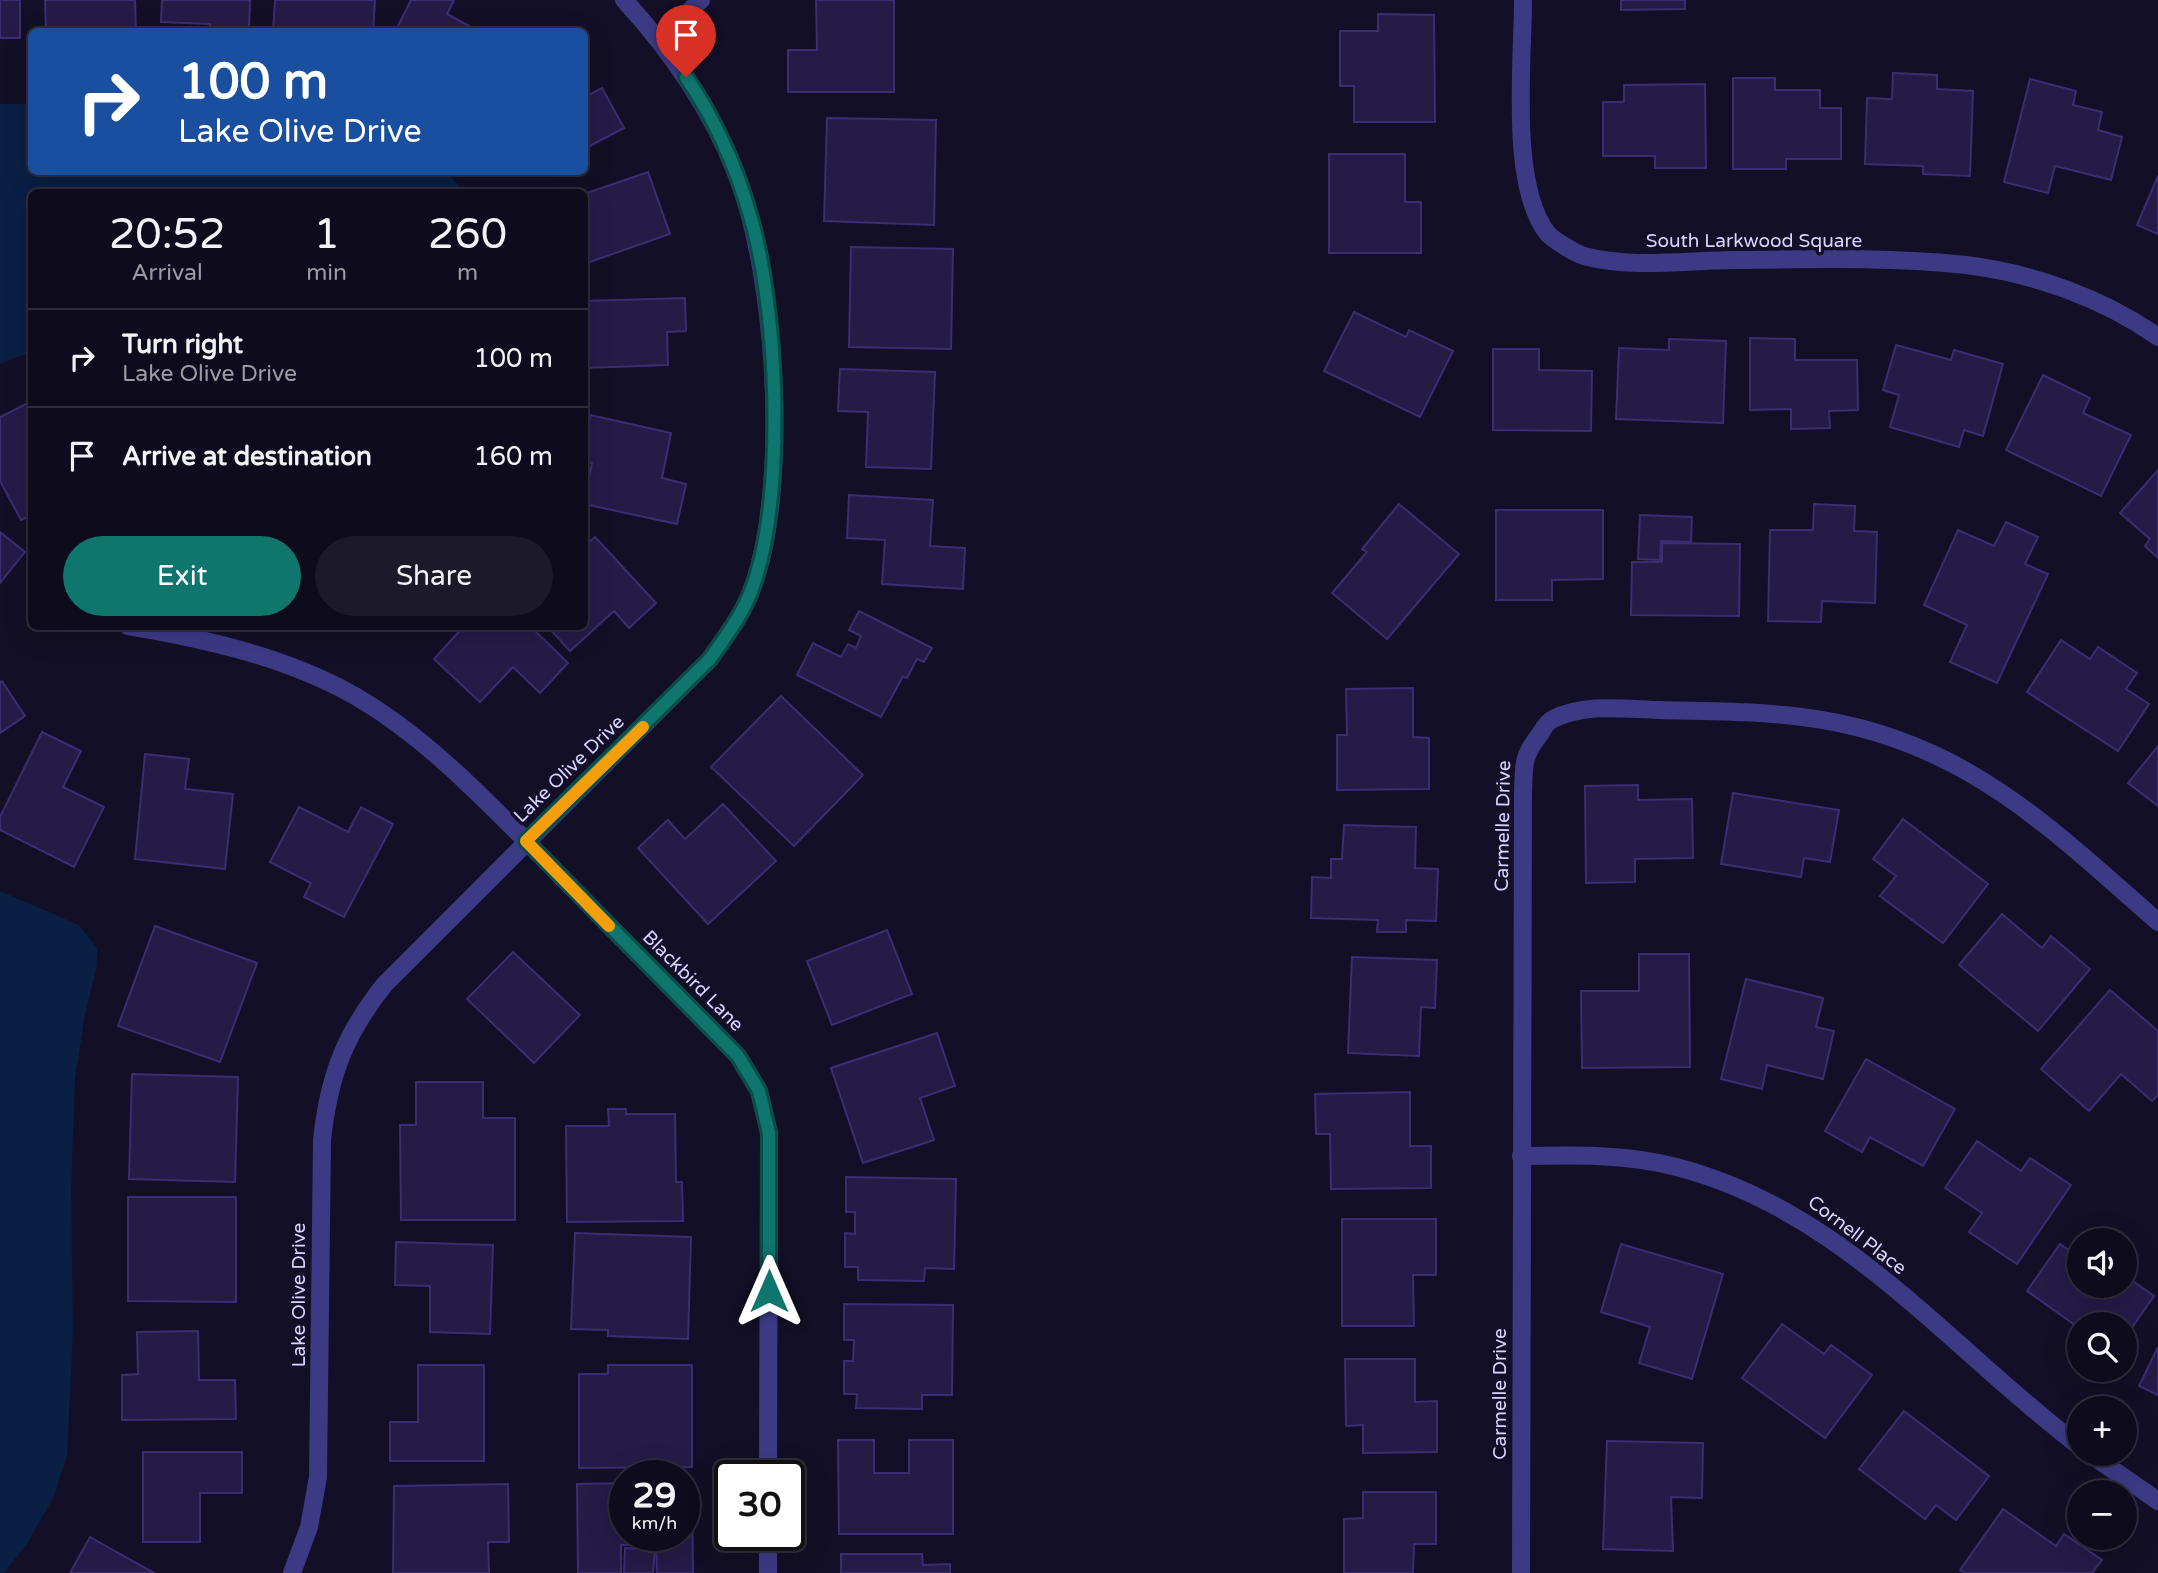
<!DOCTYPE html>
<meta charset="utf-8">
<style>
:root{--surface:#0e0b1c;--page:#1c1929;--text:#f1f3f6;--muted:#9b9ba3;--line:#2e2b3b;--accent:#0f766e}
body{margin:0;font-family:"Varela Round",sans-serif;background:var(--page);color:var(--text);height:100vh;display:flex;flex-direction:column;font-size:26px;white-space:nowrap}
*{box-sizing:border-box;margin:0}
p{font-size:23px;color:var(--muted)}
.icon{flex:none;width:38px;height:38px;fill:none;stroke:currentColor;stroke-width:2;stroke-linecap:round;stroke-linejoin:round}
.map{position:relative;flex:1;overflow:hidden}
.details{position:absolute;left:28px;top:189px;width:560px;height:441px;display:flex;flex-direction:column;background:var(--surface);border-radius:10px;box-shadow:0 7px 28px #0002,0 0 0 2px var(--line)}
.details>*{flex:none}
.guide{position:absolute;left:28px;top:28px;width:560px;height:147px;border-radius:10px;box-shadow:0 7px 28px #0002,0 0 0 2px var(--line);background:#1a4fa0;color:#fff;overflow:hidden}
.controls{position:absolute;left:2067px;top:1228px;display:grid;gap:14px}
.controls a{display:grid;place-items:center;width:70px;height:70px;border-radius:50%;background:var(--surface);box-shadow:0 7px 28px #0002,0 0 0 2px var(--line);font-size:35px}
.speed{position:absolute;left:609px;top:1460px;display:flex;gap:14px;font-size:35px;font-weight:700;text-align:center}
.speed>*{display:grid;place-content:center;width:91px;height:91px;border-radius:50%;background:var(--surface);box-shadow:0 7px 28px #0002,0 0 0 2px var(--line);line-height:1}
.speed small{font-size:18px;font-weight:400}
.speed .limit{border:4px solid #111;border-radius:10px;background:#fff;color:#111}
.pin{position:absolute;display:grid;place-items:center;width:60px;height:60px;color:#fff;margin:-72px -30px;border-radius:50% 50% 50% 0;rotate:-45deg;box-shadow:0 0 7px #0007}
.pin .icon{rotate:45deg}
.me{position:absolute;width:77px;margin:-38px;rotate:0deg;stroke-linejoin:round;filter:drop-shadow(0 0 5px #0008)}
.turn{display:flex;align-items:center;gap:24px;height:147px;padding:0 35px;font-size:32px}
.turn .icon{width:91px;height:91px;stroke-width:2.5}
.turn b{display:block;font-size:49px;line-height:60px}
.eta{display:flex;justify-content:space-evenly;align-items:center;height:119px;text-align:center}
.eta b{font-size:42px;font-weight:600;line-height:49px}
.action{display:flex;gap:14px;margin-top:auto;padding:14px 35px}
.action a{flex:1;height:80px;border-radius:42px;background:var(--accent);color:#fff;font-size:28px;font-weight:600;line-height:80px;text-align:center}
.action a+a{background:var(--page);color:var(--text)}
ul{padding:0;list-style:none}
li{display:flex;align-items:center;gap:21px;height:98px;padding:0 35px;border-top:2px solid var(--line)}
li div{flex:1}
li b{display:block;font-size:26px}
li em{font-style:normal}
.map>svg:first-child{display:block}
.water{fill:#0a1f44}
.building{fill:#241b47;stroke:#3b2d73;stroke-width:2}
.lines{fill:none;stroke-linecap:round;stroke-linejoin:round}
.minor{stroke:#3d3a85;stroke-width:18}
.route-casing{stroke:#0a4d48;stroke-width:18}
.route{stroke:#0f766e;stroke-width:12}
.slow{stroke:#f59e0b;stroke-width:12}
.labels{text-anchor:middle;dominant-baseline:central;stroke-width:7;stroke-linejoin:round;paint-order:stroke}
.street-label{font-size:19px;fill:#d9d4ff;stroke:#130f26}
</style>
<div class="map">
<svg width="2158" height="1573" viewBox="0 0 2158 1573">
<rect width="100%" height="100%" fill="#130f26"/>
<g class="water">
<polygon points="0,104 31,104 32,172 445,172 465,192 32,192 31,352 0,364"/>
<polygon points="0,891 79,925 97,948 97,965 85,1014 75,1079 71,1189 73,1332 67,1456 53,1498 28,1542 4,1573 0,1573"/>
</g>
<g class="building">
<rect x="0" y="0" width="20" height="38"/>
<polygon points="45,0 135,0 136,32 46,32"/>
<polygon points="162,0 250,0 249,32 209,32 210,24 161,22"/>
<polygon points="275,0 375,0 373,32 273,32"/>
<polygon points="411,0 454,0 447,14 480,32 395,32"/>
<polygon points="816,0 894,0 894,92 788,92 788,50 817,50"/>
<polygon points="1621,0 1685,0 1685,9 1621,10"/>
<polygon points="1378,14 1434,15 1435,122 1354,122 1354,86 1340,86 1340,31 1378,31"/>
<polygon points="1893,73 1937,75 1937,89 1973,91 1970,176 1923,174 1923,166 1865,164 1867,98 1892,99"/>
<polygon points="1733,78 1775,78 1775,90 1820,90 1820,108 1841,108 1841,159 1786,159 1786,169 1733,169"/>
<polygon points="2030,79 2076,91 2073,105 2102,112 2098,130 2122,137 2111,180 2055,166 2048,193 2004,182"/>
<polygon points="1705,84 1706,168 1655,168 1655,156 1603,156 1603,102 1624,102 1624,85"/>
<polygon points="602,88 624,128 584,149 584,97"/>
<polygon points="827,118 936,120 934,225 824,221"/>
<polygon points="1329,154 1405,154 1405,202 1421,202 1421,253 1329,253"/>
<polygon points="648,172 670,234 584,264 584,194"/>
<polygon points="2158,176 2158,234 2137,225"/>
<polygon points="851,247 953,249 951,349 849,347"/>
<polygon points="685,298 686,331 667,332 668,365 584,368 584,301"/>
<polygon points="1354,312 1406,337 1409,330 1453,351 1420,417 1324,371"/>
<polygon points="1750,338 1795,339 1795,360 1857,360 1858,410 1829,411 1830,428 1791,429 1791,409 1750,410"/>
<polygon points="1669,339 1726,341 1723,423 1616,419 1619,348 1669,350"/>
<polygon points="1896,345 1951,360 1954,350 2003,364 1983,436 1964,430 1959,447 1890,427 1899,395 1883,390"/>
<polygon points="1493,349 1539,349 1539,370 1592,371 1591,431 1493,430"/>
<polygon points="840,369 935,372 931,469 866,467 868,412 838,411"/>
<polygon points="2043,375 2090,398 2083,413 2131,435 2101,496 2006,450"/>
<polygon points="32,401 32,515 21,520 0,481 0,417"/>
<polygon points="590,415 671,433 662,478 686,484 677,524 584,504 592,463 584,461"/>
<polygon points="2158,470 2158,558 2145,546 2150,539 2120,513"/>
<polygon points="849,495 933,500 930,546 965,548 963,589 882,584 885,540 847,538"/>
<polygon points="1399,504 1459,554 1387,639 1332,593 1367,552 1362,549"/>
<polygon points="1814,504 1855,506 1854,531 1877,532 1875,603 1822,601 1821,622 1768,621 1770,530 1813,530"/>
<polygon points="1496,510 1603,510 1603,579 1552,580 1552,600 1496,600"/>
<polygon points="1640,515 1692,517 1691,542 1661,541 1660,560 1638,559"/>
<polygon points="2006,522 2038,537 2025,564 2048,574 1997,683 1950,662 1967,625 1924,605 1958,530 1994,546"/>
<polygon points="0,532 25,552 0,583"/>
<polygon points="595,537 656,603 629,628 614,611 570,651 547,626 584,626 584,546"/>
<polygon points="1662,543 1740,544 1739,616 1631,615 1632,562 1662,562"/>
<polygon points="859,611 932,648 924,662 917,659 907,678 903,676 881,717 797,675 813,643 841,657 848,644 856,648 861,636 849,630"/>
<polygon points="464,626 530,626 568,663 540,693 513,667 480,702 434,659"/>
<polygon points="2061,640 2090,659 2098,647 2137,673 2126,689 2149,704 2118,751 2027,692"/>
<polygon points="2,681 25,716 0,733 0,682"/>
<polygon points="1413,688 1413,737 1429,738 1429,789 1337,790 1337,735 1347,735 1346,689"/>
<polygon points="781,696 863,775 794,846 711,767"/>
<polygon points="42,732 81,751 63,787 104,807 74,867 0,830 0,817"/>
<polygon points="2158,746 2158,806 2128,783"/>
<polygon points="145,754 189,759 185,789 233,794 225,869 135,859"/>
<polygon points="1638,785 1638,800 1692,799 1693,858 1635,859 1635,882 1586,883 1585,786"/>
<polygon points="1733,793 1839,810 1830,862 1804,858 1801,877 1721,864"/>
<polygon points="723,804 776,861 708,924 638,848 668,820 685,839"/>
<polygon points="299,807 348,832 361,807 393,824 344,917 304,897 311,883 270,862"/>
<polygon points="1903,819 1988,884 1943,943 1880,896 1896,876 1873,859"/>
<polygon points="1344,825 1416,827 1415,868 1438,869 1436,921 1406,920 1406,932 1377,932 1378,920 1311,918 1312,877 1331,878 1331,859 1342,859"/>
<polygon points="2002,914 2042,948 2051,936 2090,969 2038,1031 1959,965"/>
<polygon points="155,926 257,963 220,1062 118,1026"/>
<polygon points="887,930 912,994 832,1025 807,961"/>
<polygon points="513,952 580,1015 534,1063 467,999"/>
<polygon points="1639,954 1689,954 1690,1067 1582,1068 1581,991 1639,991"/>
<polygon points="1352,957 1437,960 1435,1008 1421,1007 1419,1056 1348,1053"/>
<polygon points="1746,979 1823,998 1816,1027 1834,1031 1823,1079 1767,1065 1762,1089 1721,1079"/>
<polygon points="2110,990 2158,1031 2158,1095 2152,1101 2121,1074 2089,1111 2041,1069"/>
<polygon points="937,1033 955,1086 920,1098 934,1140 863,1163 831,1068"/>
<polygon points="1866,1059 1955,1109 1923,1166 1870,1137 1862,1152 1825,1131"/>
<polygon points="132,1074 238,1077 235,1182 129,1179"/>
<polygon points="416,1082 483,1082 483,1118 515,1118 515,1220 401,1220 400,1125 416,1125"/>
<polygon points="1410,1092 1410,1146 1431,1146 1431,1188 1331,1189 1330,1134 1316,1134 1315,1094"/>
<polygon points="608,1109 626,1109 626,1114 675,1114 676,1182 682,1182 683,1221 567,1222 566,1126 609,1126"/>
<polygon points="1977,1141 2021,1171 2030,1158 2071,1185 2017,1264 1969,1232 1982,1213 1945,1188"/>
<polygon points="846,1177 956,1179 954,1269 925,1268 924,1281 858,1280 858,1267 845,1267 845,1233 855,1234 855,1212 846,1212"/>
<polygon points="128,1197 236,1197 236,1302 128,1301"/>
<polygon points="1342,1219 1436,1219 1436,1275 1413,1275 1414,1326 1342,1326"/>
<polygon points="575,1233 691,1237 688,1339 608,1336 608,1330 571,1329"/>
<polygon points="396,1242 493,1245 490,1334 430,1332 430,1286 395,1285"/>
<polygon points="1621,1244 1723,1274 1692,1379 1639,1363 1650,1327 1601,1312"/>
<polygon points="2060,1244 2079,1257 2079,1286 2124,1286 2124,1275 2154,1296 2124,1339 2124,1325 2079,1325 2079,1328 2027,1291"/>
<polygon points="844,1304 953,1305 952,1395 922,1395 922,1409 856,1408 857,1394 844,1394 844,1361 853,1361 854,1340 844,1340"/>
<polygon points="1782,1324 1824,1354 1831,1345 1872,1375 1825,1438 1742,1378"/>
<polygon points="198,1331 199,1380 235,1380 236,1419 122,1420 122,1375 138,1374 137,1332"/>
<polygon points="2158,1347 2158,1395 2139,1386"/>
<polygon points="1345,1359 1415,1359 1415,1402 1437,1401 1437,1452 1363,1453 1363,1425 1346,1426"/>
<polygon points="418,1365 484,1365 484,1461 390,1461 390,1422 418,1422"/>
<polygon points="608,1365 692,1365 692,1467 579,1468 579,1374 608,1374"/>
<polygon points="1904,1411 1989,1476 1956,1520 1936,1505 1925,1519 1859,1469"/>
<polygon points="838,1440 874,1440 874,1473 909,1473 909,1440 953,1440 953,1534 839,1534"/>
<polygon points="1607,1441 1703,1443 1702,1498 1671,1497 1673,1551 1603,1549"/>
<polygon points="143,1452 242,1452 242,1493 200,1493 200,1542 143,1542"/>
<polygon points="625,1483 625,1535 684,1535 684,1483 692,1483 693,1573 657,1573 656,1545 621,1545 621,1573 578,1573 577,1484"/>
<polygon points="508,1484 509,1542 488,1542 489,1573 393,1573 394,1486"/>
<polygon points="1363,1492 1436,1492 1436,1544 1414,1544 1413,1573 1344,1573 1344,1519 1363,1518"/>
<polygon points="2003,1509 2056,1546 2064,1534 2102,1560 2092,1573 1965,1573 1960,1570"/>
<polygon points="90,1537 154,1573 70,1573"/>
<polygon points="625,1548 655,1550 653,1573 624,1573"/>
<polygon points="841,1554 922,1554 923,1565 950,1564 950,1573 841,1573"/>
</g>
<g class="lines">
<g class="minor">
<path d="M1523,0C1523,61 1509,186 1548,234C1555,241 1575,253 1584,256C1633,269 1687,260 1738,260C1813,259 1891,257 1966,265C2032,273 2103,298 2158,337"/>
<polyline points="660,39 701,0"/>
<path d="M128,626C206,639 286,657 355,696C429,739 488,803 548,863C611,928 675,992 738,1056L759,1091L769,1133L768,1475"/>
<path d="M1521,1156C1567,1155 1614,1154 1659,1163C1833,1199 1944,1343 2079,1446"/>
<polyline points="2090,1454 2158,1501"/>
<path d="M292,1573L309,1527L318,1477L322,1140C329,1076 344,1036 384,985L710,659C726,636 744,613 753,586C790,484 776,274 736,173C710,107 671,51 624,0"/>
<polyline points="768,1573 768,1535"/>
<path d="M1521,1573L1523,793C1524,765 1522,757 1540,734C1543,729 1548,721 1553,719C1585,703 1624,709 1658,710C1775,712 1861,712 1966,771C2037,811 2097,869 2158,922"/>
</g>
</g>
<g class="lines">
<g class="route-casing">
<path id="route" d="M686,77C714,118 735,164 749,212C778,305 786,494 753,586C744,613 726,636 710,659L526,841L738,1056L759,1091L769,1133V1291"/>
</g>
<use href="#route" class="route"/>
<polyline class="slow" points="609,926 526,841 643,727"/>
</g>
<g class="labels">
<g class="street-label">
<text x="1754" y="241">South Larkwood Square</text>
<text transform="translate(569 769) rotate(-44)">Lake Olive Drive</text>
<text transform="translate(1503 826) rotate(-89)">Carmelle Drive</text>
<text transform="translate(693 981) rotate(45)">Blackbird Lane</text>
<text transform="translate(1857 1235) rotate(37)">Cornell Place</text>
<text transform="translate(299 1295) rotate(-90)">Lake Olive Drive</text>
<text transform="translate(1500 1394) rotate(-90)">Carmelle Drive</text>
</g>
</g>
</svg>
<div class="controls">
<a><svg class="icon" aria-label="sound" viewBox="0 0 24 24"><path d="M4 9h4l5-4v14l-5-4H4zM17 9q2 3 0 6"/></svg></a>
<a><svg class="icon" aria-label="search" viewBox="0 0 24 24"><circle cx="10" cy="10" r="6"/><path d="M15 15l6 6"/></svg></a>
<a>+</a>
<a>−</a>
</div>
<div class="speed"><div>29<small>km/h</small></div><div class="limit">30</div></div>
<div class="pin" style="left:686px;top:77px;background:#d93025"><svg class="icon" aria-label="arrive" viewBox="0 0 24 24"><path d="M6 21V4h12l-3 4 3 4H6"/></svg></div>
<svg class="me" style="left:769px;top:1291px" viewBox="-20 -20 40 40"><path d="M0-17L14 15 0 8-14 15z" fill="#0f766e" stroke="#fff" stroke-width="4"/></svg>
<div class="guide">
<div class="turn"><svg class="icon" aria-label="right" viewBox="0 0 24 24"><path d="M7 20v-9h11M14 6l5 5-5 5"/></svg><div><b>100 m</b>Lake Olive Drive</div></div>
</div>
<section class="details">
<div class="eta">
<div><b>20:52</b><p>Arrival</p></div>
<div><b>1</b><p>min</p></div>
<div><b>260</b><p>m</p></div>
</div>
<ul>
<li><svg class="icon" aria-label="right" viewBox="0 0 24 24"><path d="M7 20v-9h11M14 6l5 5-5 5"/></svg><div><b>Turn right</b><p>Lake Olive Drive</p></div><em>100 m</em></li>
<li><svg class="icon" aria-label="arrive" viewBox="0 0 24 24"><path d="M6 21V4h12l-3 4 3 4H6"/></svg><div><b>Arrive at destination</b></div><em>160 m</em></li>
</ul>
<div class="action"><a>Exit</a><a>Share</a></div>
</section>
</div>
